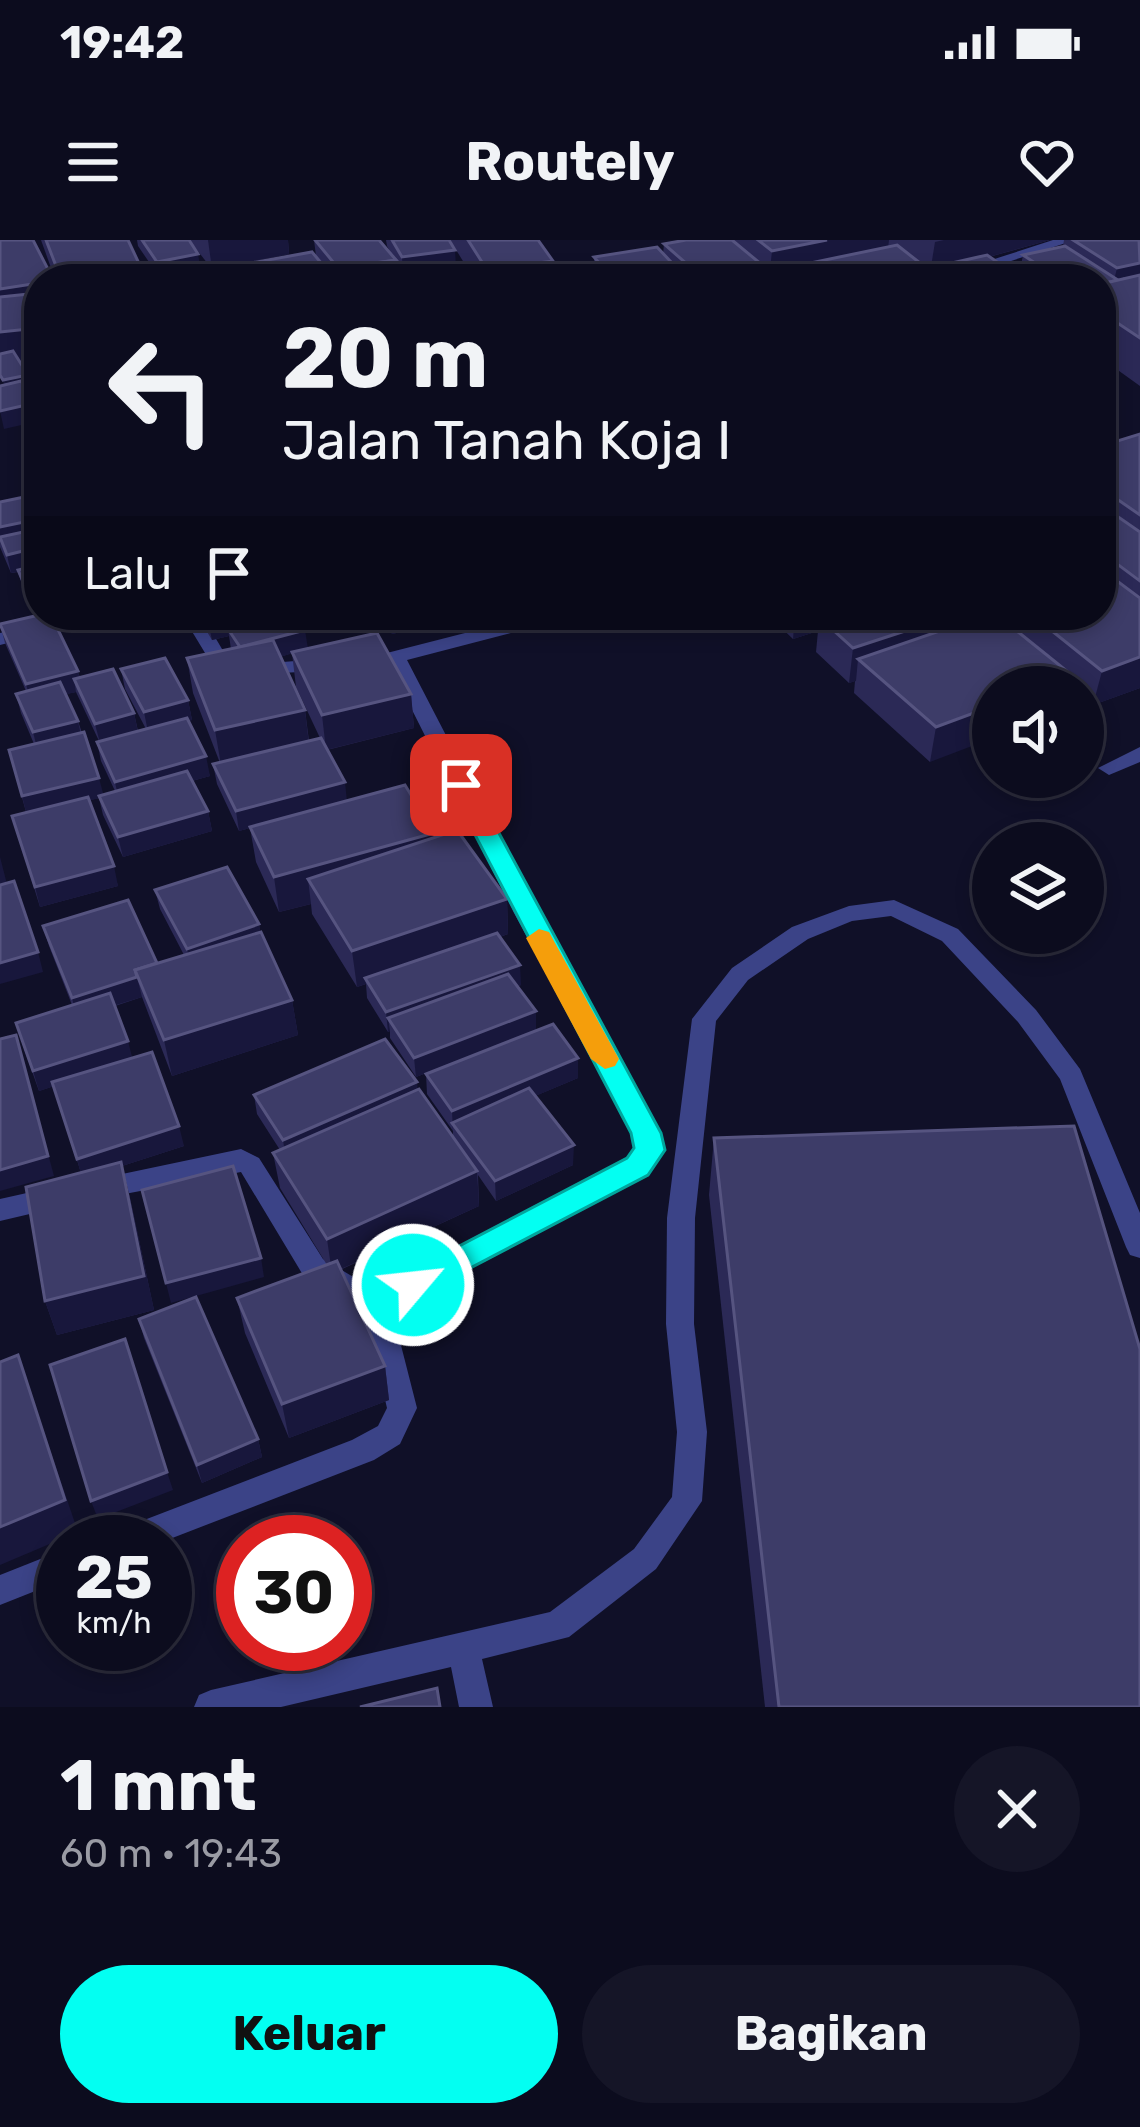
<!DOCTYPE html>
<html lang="id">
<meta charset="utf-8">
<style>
:root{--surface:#0c0c1e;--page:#151527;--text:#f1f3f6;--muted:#9a9ba4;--line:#2c2c3c;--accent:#03fff2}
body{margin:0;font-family:Rubik,sans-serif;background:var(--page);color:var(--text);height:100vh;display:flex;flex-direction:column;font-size:45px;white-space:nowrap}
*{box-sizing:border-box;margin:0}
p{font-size:39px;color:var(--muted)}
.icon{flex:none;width:66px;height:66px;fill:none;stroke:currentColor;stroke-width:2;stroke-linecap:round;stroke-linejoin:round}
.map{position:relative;height:1467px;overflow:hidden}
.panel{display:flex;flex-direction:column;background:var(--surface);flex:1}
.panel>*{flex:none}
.banner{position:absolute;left:24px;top:24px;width:1092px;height:366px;border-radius:48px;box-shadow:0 6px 18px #0003,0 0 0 3px var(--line);background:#0c0c1e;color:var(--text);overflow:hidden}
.controls{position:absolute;left:972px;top:426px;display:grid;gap:24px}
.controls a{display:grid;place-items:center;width:132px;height:132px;border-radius:50%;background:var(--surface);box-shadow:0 6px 18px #0003,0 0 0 3px var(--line);font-size:60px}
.speed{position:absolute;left:36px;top:1275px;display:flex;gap:24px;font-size:60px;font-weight:700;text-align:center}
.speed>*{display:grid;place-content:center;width:156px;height:156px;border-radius:50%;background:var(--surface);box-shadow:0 6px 18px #0003,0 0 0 3px var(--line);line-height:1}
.speed small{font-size:30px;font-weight:400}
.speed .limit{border:18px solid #d22;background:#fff;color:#111}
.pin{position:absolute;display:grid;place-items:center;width:102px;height:102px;color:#fff;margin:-51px;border-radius:24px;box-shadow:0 6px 18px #0006}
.me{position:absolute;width:132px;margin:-66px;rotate:62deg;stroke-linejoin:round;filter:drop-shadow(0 0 9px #0008)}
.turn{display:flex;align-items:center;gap:42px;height:252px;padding:0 60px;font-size:54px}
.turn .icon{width:156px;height:156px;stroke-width:2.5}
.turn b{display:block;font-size:84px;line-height:102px}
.then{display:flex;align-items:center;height:114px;padding:0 60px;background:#0003;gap:24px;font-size:45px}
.round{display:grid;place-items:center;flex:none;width:126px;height:126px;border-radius:63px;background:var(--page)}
.headline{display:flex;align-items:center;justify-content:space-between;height:204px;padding:0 60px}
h1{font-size:72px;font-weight:700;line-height:90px}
.cta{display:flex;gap:24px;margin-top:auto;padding:24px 60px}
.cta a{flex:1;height:138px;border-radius:72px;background:var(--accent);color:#111;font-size:48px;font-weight:700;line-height:138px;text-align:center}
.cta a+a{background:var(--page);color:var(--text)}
.status{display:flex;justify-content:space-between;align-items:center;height:84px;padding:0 60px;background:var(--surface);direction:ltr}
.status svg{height:33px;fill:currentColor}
header{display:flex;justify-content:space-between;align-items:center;height:156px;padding:0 60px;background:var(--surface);font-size:54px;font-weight:700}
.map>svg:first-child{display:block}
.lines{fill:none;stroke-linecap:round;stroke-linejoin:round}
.lane{fill:#3b4387;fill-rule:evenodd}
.street{fill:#3b4387;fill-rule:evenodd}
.wall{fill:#2b2956;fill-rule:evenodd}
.shaded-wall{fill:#18173c}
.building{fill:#3d3c68;stroke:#565480;stroke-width:3}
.route{fill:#03fff2;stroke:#02a69d;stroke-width:3}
.slow{fill:#f59e0b}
</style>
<div class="status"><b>19:42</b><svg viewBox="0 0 49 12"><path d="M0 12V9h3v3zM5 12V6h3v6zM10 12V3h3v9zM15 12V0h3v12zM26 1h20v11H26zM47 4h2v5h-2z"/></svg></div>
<header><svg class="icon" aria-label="menu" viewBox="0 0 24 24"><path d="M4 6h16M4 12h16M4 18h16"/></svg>Routely<svg class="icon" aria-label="heart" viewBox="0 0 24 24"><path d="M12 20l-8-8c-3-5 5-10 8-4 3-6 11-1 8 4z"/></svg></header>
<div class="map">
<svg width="1140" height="1467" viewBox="0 0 1140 1467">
<rect width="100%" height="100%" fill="#101028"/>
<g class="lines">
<polygon class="lane" points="1140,507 1140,522 1109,535 1098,528"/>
<g class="street">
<polygon points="1053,0 1075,0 956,39 933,39"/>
<polygon points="39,253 39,263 0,272 0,262"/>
<polygon points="73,375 106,375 103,379 0,405 0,393"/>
<polygon points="182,375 202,375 232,426 321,419 331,425 321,431 219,436"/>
<polygon points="535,375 568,375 565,379 407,420 538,673 659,893 663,910 647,933 392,1070 417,1168 400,1204 374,1220 162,1302 108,1302 113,1292 352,1200 378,1186 387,1168 364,1072 303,1035 241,932 98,959 89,955 85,948 89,941 241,909 259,918 323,1019 377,1051 629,919 636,908 633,893 514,673 389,424 376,419 379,415"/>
<polygon points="894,660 958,689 1036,770 1080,829 1140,973 1140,1018 1130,1015 1126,1007 1060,839 1018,782 942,701 891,676 852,681 808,699 748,740 716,781 695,978 694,1084 707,1192 702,1261 656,1329 569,1397 482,1419 493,1467 459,1467 451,1427 281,1467 194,1467 199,1455 211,1450 550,1372 634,1309 672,1257 677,1192 666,1084 667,978 692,779 732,728 792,687 849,666"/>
<polygon points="58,946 68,949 71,957 68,965 0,981 0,959"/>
<polygon points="63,1310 63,1340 0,1365 0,1335"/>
</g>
</g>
<g class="wall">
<polygon points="41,0 128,0 143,32 145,39 55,39"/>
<polygon points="137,0 189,0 201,31 160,38 138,6"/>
<polygon points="189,0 288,0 289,14 212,29"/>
<polygon points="314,0 392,15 387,6 386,0 449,0 456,27 405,33 409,39 253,39 251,23 316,16"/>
<polygon points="450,0 538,0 553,39 474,39"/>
<polygon points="686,0 1050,0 989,17 1012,32 1020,30 1023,15 1063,6 1064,0 1140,0 1140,146 1101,118 1101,39 919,39 921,30 924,29 920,26 918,39 594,39 594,17 663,14 664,4"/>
<polygon points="1140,194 1140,448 1093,465 1083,457 1083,447 993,447 930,522 854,453 855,441 849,443 816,412 818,391 793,399 768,375 1101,375 1101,206"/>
<path d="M0,262L39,375H62L53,377L80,437L134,473L138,491L146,489L125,449L121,429L188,460L192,480L188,481L210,536L192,541L208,571L212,591L123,617L103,575L99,558L90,560L118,646L40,667L12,576L26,572L9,510L34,504L21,473L16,454L26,451L5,403L0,384L34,376L23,348L18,332L11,333L0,307ZM76,452L99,501L97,502L101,521L115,551L103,555L78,481L66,454Z"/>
<path d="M197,375H295L308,408L411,454L414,488L327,510L347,561L434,598L507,659L508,694L500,697L521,745L518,746L536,771V790L578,818V838L535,856L573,925L496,961L478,935L479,966L340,1030L385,1126L389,1160L289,1198L245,1093L237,1058L327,1025L280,948L273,913L280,910L257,874L254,855L417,849L453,897V891L427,854L426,834L486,810L416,837L390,798V791L388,792L367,758L366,744L357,747L312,674L311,664L279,672L256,622L250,588L239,591L217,544L213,524L220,523L193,453L187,418L231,409L229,396L212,400ZM292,413L296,447L320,498L309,501L305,470L280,417Z"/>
<polygon points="300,375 366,375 366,376 308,390"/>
<polygon points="382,375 478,375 392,394"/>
<polygon points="155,650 259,684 260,692 292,760 298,795 172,836 142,757 115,766 132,818 184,906 122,926 130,958 154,1070 57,1095 45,1061 81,933 54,846 39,851 22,803 72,765 49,706 43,686 157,723 184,715 160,669"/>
<polygon points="714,898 1140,1467 765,1467 709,955"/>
<polygon points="139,1079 258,1199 262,1217 202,1243 144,1098"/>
</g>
<g class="shaded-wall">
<polygon points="208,0 288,0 289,14 212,29"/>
<polygon points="827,0 889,0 887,17 772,31 771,39 769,39 772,11"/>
<polygon points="944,0 1050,0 930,33 935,2"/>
<polygon points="455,10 456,27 403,34 402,17"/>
<polygon points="198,14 201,31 160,38 157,22"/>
<polygon points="553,21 553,39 487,39 487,30"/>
<polygon points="920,23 918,39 843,39"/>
<polygon points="1140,23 1140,39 1123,37 1122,43 1113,45 1117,28"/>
<polygon points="143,32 145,39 95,39"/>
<polygon points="39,43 39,75 0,81 0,49"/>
<polygon points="39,88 39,120 0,125 0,92"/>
<polygon points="28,135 32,153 7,158 3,140"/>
<polygon points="35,163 39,181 4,189 0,171"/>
<polygon points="39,279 39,299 0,299 0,287"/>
<polygon points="39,307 39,327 11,333 7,315"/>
<polygon points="39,361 39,375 62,375 36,381 32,362"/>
<polygon points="235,375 286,375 228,389 229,396 212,400 208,381"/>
<polygon points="306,375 366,375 366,376 308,390"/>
<polygon points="391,375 478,375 392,394"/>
<polygon points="795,375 871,375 820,378 818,391 793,399"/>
<polygon points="954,375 991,375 858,419 856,441 849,443 853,408"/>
<polygon points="305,390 308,409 244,427 241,408"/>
<polygon points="1140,417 1140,448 1093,465 1102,431"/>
<polygon points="78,431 82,450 74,439 76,452 31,463 26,444"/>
<polygon points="1073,436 1071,447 1044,447"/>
<polygon points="411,454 414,488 326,510 322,475"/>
<polygon points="188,460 192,480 148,492 144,472"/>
<polygon points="993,466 993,498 930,522 936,487"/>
<polygon points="305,470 309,505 221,525 215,490"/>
<polygon points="134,473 138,492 100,503 95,484"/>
<polygon points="78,481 82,500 38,512 33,492"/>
<polygon points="206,516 210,536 119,561 115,542"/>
<polygon points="99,538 104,557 27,576 22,556"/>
<polygon points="345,542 347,562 239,591 236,571"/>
<polygon points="208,571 212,591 123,617 118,597"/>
<polygon points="434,593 436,628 308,639 311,664 279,672 274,637"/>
<polygon points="0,617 9,652 0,654"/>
<polygon points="114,626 118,646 40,667 35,647"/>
<polygon points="507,659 508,694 368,743 365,738 366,744 357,747 352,711"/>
<polygon points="259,684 262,704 191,728 187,709"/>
<polygon points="38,712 43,732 0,744 0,723"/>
<polygon points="520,725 521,745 395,789 388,778 390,791 388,792 386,772"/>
<polygon points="137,737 142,757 77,777 72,758"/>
<polygon points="292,760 298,795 172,836 164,800"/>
<polygon points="536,771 536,791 416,837 414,818"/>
<polygon points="16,795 54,936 0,951 0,930"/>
<polygon points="128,801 133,821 39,851 33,831"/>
<polygon points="578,818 578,838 457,889 452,883 453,891 452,871"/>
<polygon points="417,842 419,861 286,920 283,900"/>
<polygon points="179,886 184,906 122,926 130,958 154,1070 57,1095 45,1061 82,938 77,919"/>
<polygon points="574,905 573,925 496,961 495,941"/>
<polygon points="477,931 479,966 332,1033 327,999"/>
<polygon points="261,1018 264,1037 171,1063 166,1043"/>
<polygon points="18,1115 78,1292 0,1325 0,1287"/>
<polygon points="385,1126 389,1160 289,1198 282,1164"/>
<polygon points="258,1199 262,1217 202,1243 197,1225"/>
<polygon points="167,1232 173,1250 98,1279 91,1261"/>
</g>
<g class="building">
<polygon points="0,0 33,0 53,39 39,39 39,43 0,49"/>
<polygon points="46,0 128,0 143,32 95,39 61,39"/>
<polygon points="142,0 189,0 198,14 157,22"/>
<polygon points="315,0 379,0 396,20 338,28"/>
<polygon points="392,0 449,0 455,10 402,17"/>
<polygon points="468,0 538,0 553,21 487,30"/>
<polygon points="686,0 732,0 779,39 704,39 664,4"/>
<polygon points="758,0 827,0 772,11"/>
<polygon points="1073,0 1139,0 1140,23 1117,28"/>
<polygon points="897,5 920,23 843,39 783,39 772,31"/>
<polygon points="1065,6 1118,40 1101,44 1101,39 1059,39 1023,15"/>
<polygon points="657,7 687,39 613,39 594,17"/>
<polygon points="312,12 327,30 263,39 251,23"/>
<polygon points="987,15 1022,39 934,39 921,30"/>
<polygon points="396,20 409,39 267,39"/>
<polygon points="1029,28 1044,39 1022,39 1012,32"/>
<polygon points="1140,35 1140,98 1101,72 1101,44"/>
<polygon points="39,53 39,88 0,92 0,57"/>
<polygon points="13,111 28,135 3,140 0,135 0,114"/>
<polygon points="39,127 39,151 30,129"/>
<polygon points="21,141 35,163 0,171 0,146"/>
<polygon points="1140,194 1140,275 1101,248 1101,206"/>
<polygon points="29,256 39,279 0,287 0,262"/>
<polygon points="1101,265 1140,292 1140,341 1101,312"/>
<polygon points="37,289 39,295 39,307 7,315 0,297"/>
<polygon points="39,325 39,361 32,362 18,330"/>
<polygon points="1101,329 1140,358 1140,417 1102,431 1032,375 1101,375"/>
<polygon points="39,375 51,375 78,431 26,444 0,384"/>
<polygon points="205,375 235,375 208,381"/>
<polygon points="277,375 295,375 305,390 240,407 228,389"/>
<polygon points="829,375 954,375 853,408 820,378"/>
<polygon points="986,375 997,375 1073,436 1044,447 993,447 993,466 936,487 858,419"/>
<polygon points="377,393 411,454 322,475 292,412"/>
<polygon points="273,400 305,470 215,490 187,418"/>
<polygon points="165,418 188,460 144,472 121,429"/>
<polygon points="113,429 134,473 95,484 74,439"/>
<polygon points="60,442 78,481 33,492 16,454"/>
<polygon points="187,478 206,516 115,542 97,502"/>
<polygon points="84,492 99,538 22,556 9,510"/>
<polygon points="321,498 345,542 236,571 213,524"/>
<polygon points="187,531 208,571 118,597 99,556"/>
<polygon points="405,545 434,593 274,637 250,587"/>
<polygon points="88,557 114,626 35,647 12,576"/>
<polygon points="457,590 507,659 352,711 308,639"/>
<polygon points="227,627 259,684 187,709 155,650"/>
<polygon points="14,641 38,712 0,723 0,645"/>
<polygon points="128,660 157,723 135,730 137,737 72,758 43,686"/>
<polygon points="261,692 292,760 164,800 135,730"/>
<polygon points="497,693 520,725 386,772 365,738"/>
<polygon points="508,734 536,771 414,818 388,778"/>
<polygon points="110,753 128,801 33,831 16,783"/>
<polygon points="553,784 578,818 452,871 426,834"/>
<polygon points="16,795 48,916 0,930 0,799"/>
<polygon points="385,799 417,842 283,900 254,855"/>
<polygon points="152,812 179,886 77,919 52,842"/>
<polygon points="529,848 574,905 495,941 452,883"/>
<polygon points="419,849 477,931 327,999 273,913"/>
<polygon points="1074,886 1140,1109 1140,1467 779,1467 714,898"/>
<polygon points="121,922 144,1036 45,1061 26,947"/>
<polygon points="233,926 261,1018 166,1043 142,950"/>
<polygon points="337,1021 385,1126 282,1164 237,1058"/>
<polygon points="196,1057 258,1199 197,1225 139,1079"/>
<polygon points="125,1099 167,1232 91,1261 50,1125"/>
<polygon points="18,1115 65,1260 0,1287 0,1122"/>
<polygon points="437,1448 440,1467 360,1467"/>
</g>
<polygon class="route" points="461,538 473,545 661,893 665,910 648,935 413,1058 402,1054 397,1045 402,1036 627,918 634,908 631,893 449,545"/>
<polygon class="slow" points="539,689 549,692 619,819 615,826 605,829 591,819 526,698"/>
</svg>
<div class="controls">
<a><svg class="icon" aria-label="sound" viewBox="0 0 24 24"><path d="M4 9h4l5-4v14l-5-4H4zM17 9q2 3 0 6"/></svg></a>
<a><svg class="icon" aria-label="layers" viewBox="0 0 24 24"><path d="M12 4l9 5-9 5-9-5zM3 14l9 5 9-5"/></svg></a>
</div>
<div class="speed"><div>25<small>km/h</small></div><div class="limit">30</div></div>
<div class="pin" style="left:461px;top:545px;background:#d93025"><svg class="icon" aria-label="arrive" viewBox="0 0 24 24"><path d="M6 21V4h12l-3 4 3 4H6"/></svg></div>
<svg class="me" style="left:413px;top:1045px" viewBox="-20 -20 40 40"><circle r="17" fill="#03fff2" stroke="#fff" stroke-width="3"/><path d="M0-11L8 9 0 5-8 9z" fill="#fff"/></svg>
<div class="banner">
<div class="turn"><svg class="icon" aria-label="left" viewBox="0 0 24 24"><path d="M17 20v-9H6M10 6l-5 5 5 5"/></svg><div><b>20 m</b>Jalan Tanah Koja I</div></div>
<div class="then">Lalu<svg class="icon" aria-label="arrive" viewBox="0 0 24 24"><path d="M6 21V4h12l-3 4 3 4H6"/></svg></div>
</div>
</div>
<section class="panel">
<div class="headline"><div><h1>1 mnt</h1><p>60 m · 19:43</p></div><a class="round"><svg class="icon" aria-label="close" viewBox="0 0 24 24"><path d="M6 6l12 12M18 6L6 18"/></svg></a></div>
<div class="cta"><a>Keluar</a><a>Bagikan</a></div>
</section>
